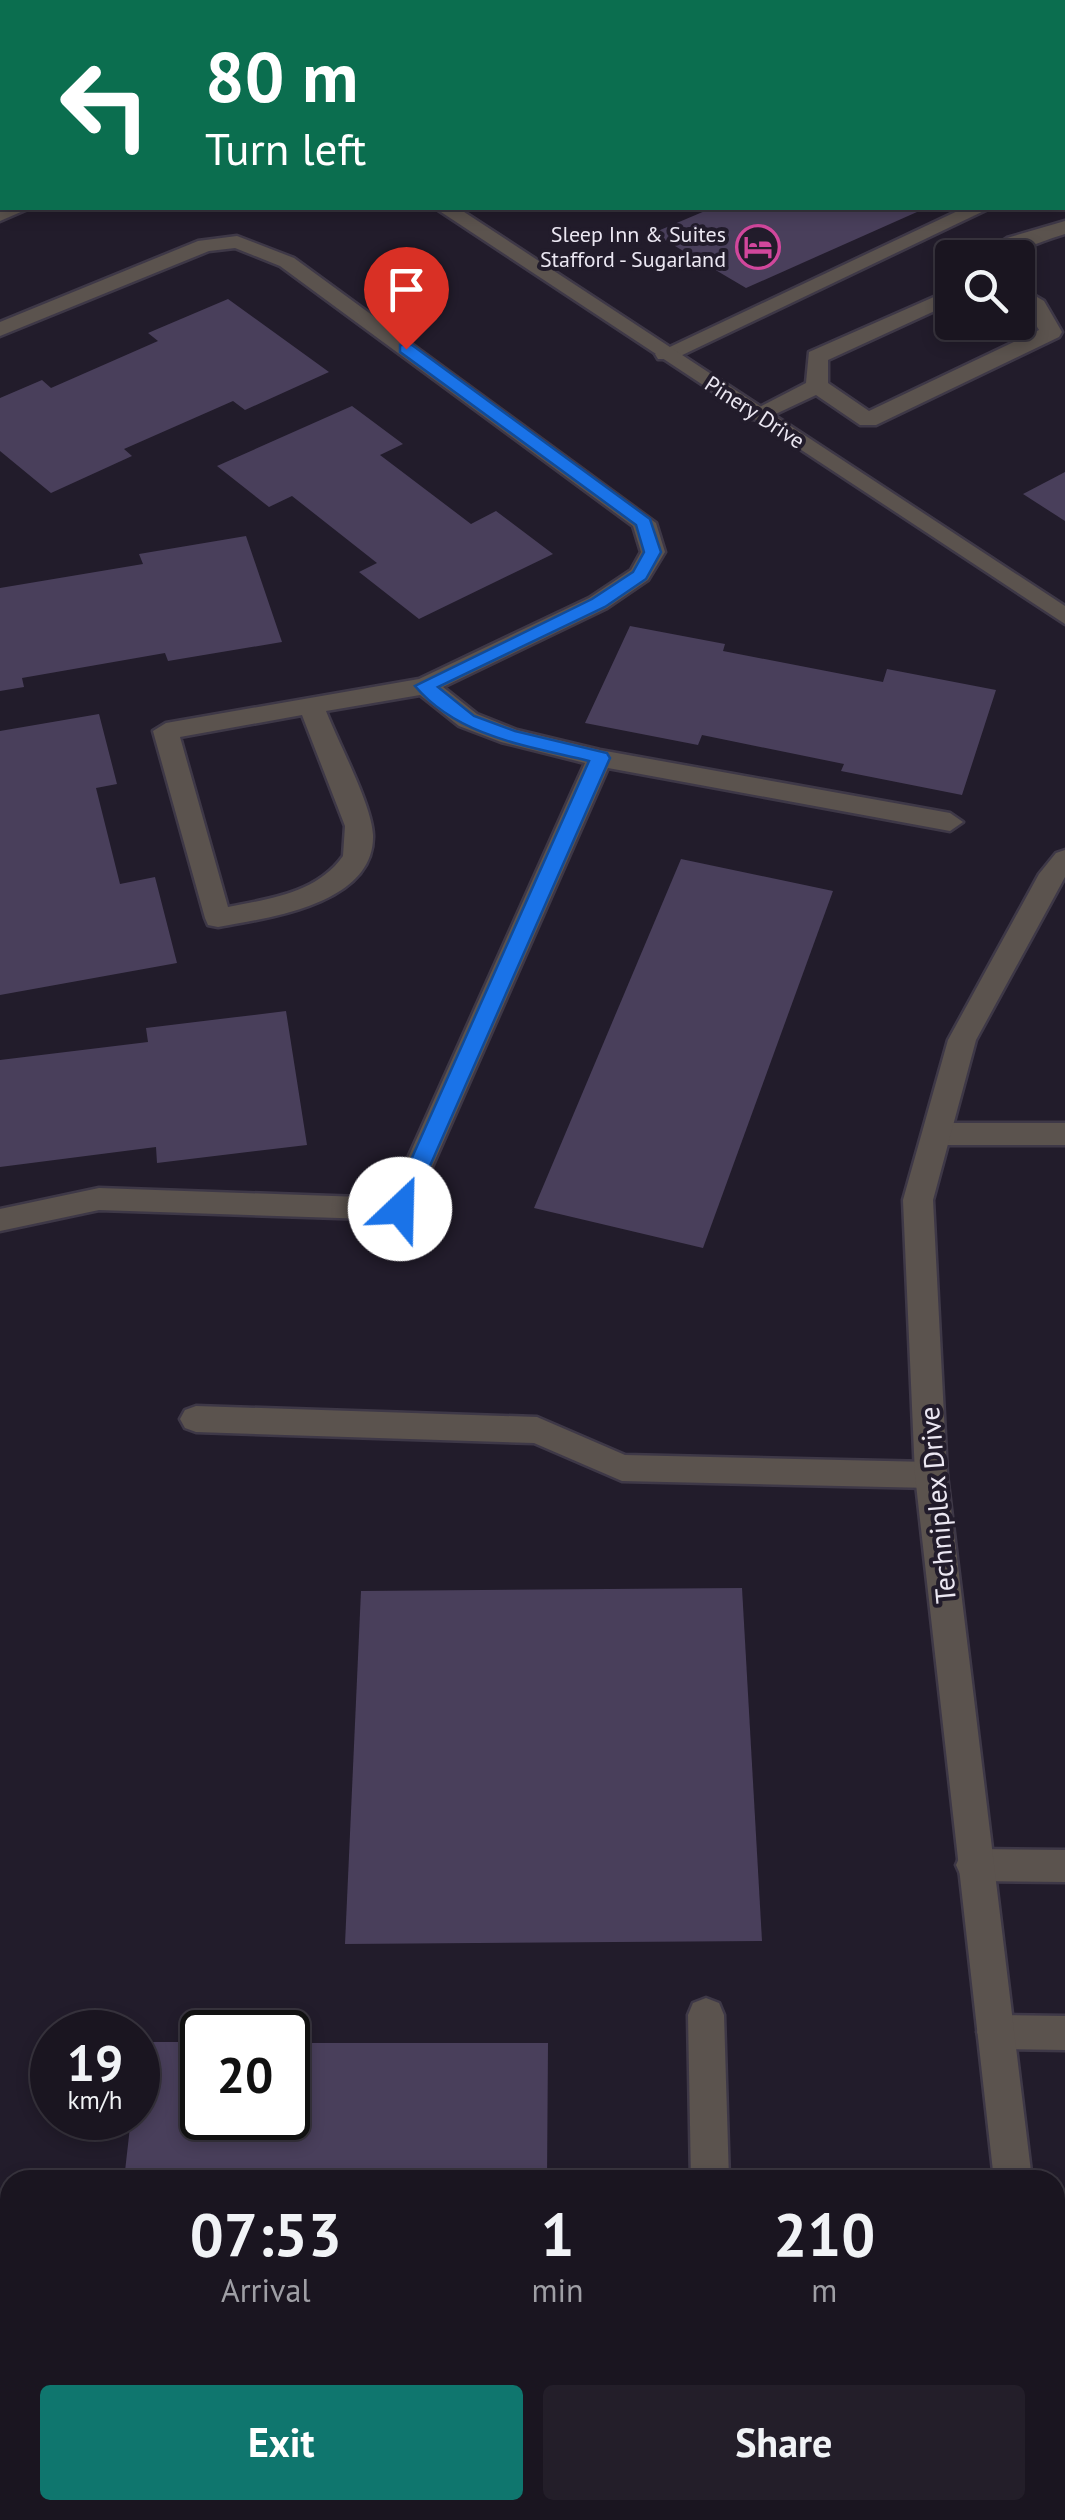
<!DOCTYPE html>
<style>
:root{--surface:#1a1520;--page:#231e29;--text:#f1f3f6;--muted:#9f9fa5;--line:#38343e;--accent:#0f766e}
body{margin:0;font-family:"PT Sans",sans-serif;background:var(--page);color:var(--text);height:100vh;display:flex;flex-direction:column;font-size:38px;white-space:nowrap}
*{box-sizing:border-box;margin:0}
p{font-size:32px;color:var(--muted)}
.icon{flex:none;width:55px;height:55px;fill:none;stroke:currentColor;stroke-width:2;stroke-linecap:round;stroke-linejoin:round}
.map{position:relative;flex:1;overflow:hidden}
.side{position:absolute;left:0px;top:2170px;width:1065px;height:350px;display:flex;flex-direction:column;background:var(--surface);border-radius:30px 30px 0 0;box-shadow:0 5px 15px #0003,0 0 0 2px var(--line)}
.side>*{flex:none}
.banner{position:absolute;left:0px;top:0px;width:1065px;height:210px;box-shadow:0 5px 15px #0003,0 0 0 2px var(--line);background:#0b6e4f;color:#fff;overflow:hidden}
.fabs{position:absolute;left:935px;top:240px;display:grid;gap:20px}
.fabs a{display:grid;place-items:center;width:100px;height:100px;border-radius:10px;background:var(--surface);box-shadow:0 5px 15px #0003,0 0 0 2px var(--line);font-size:50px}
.speed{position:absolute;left:30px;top:2010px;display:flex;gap:20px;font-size:50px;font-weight:700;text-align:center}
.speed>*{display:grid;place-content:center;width:130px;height:130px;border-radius:50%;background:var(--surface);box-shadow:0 5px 15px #0003,0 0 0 2px var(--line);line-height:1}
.speed small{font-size:25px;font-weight:400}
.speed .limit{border:5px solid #111;border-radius:15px;background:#fff;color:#111}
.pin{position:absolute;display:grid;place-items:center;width:85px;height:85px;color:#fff;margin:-102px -42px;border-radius:50% 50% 50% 0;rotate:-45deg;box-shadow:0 0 10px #0007}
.pin .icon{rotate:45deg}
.me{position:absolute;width:110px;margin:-55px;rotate:24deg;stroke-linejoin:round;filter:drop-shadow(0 0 8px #0008)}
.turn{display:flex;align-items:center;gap:35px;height:210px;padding:0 40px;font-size:45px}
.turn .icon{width:130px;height:130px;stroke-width:2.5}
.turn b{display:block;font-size:70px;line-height:85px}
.eta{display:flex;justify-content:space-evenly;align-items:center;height:170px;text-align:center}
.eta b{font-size:60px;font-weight:700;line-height:70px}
.action{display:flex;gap:20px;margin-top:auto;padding:20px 40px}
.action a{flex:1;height:115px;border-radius:10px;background:var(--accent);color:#fff;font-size:40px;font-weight:700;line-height:115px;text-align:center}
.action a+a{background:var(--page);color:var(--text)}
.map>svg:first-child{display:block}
.building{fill:#493f5b}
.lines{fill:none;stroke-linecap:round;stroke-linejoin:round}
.lane-casing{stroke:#3e3847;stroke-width:5}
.street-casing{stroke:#3e3847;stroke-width:5}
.lane{fill:#5b534e;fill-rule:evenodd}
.street{fill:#5b534e;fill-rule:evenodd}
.route{fill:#1a73e8;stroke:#114b97;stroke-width:2.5}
.labels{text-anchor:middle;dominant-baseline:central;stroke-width:8;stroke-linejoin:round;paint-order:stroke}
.far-poi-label{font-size:22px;fill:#ebe7f2;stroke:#221c2b;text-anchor:end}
.far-street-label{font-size:22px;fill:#ebe7f2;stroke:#221c2b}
.street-label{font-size:28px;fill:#ebe7f2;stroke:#221c2b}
</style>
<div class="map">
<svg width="1065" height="2520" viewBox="0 0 1065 2520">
<rect width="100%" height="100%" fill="#221c2b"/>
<g class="building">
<polygon points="712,208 926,208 746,288 653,233"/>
<polygon points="228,299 329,372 245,410 233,401 124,449 132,456 51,493 0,451 0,398 42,380 51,388 158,341 148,333"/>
<polygon points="352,406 403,444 380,455 471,524 496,511 553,554 419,619 359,572 377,563 292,496 269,507 217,466"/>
<polygon points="1065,472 1065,521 1023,494"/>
<polygon points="246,536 282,642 168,661 165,653 22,678 24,687 0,691 0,588 143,564 139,554"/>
<polygon points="630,626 725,644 723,651 883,682 887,669 996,690 962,795 841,771 844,764 702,735 698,745 585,723"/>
<polygon points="99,714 117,784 96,788 120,884 155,877 177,963 0,995 0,731"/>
<polygon points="681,859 833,891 703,1248 534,1208"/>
<polygon points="286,1011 307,1145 157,1163 156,1147 0,1167 0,1060 148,1042 146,1028"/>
<polygon points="742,1588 762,1941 345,1944 361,1591"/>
<polygon points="139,2042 202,2042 202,2118 288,2118 288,2043 548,2043 547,2180 124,2180 131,2118 138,2118"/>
</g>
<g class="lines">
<g class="lane-casing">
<g id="lane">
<polygon points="35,0 55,0 56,2 36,2"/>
<polygon points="815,0 837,0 838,2 816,2"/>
<polygon points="986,0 1008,0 1009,2 987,2"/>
<polygon points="1062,29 1065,30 1065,42 1062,41"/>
<polygon points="1062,123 1065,124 1065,136 1062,135"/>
<polygon points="2,136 2,148 0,149 0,137"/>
<polygon points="1065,161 1065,173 1062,174 1062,162"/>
<polygon points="964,208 990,208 674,359 658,359 655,354"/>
<path d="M1065,221V234C1034,243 1007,258 976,258L1007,238Z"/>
<path d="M237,236L294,258L656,523L665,552L648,580L607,608L443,687L477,714L517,730L600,750L950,813L963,822L950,831L608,768L410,1217L400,1220L99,1210L0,1231V1209L99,1188L390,1198L585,763L501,742L459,726L420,695L326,711C338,742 372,805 373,835C375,904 268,918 218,927L208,925L205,918L153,731L166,723L419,679L589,598L631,570L641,552L633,526L280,266L235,248L209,251L0,336V322L198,241ZM302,715L345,826L343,856C317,893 269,899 228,907L180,737Z"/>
<polygon points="1018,286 1044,301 1062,332 1059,337 876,425 860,425 816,395 765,419 749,419 746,414 806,383 809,352 952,289 952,303 828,360 828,383 869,411 1039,330 1027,310 1018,302"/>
<polygon points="936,1123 1065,1123 1065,1145 936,1145 926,1142 922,1134 926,1126"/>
<polygon points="196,1406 537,1417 625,1455 931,1462 942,1466 947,1475 942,1484 931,1488 622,1481 534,1443 196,1432 185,1428 180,1419 185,1410"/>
<polygon points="974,1849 1065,1850 1065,1882 974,1881 961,1876 956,1865 961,1854"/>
<polygon points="706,1998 719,2003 724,2015 729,2180 691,2180 688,2015 693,2003"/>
<polygon points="995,2015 1065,2016 1065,2050 995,2049 982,2044 977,2032 982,2020"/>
<rect x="94" y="2510" width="42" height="10"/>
<rect x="699" y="2510" width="42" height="10"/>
</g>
</g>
<g class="street-casing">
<g id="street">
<polygon points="0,208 2,207 30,208 0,221"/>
<polygon points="435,208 458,208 1065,606 1065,624"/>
<polygon points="1065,850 1065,877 976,1040 933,1200 947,1475 1032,2180 994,2180 915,1475 903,1200 948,1040 1039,874 1056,853"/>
<polygon points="1055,2490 1065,2494 1065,2520 1035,2520 1033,2510 1055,2510"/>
</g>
</g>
<use href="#lane" class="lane"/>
<use href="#street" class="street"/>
</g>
<path class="route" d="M400,345H412L650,519L661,552L646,579L605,607L438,687L474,716L515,731L607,753L610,758L411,1209L400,1217L389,1209L589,761C528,746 458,737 415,686L592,599L633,572L644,552L636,525L400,352Z"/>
<defs>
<g id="hotel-ring" transform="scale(2.25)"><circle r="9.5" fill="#221c2b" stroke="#d1479c" stroke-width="1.5"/><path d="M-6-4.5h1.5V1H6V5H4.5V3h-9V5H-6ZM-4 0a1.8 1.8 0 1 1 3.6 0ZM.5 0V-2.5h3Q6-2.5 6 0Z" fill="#d1479c"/></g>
</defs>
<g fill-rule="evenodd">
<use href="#hotel-ring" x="758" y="247"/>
</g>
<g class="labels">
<g class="far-poi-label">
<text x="726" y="234">Sleep Inn &amp; Suites<tspan x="726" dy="25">Stafford - Sugarland</tspan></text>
</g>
<g class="far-street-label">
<text transform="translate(755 412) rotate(33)">Pinery Drive</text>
</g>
<g class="street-label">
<text transform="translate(937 1505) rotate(-95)">Techniplex Drive</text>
</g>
</g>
</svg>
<div class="fabs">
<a><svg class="icon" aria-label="search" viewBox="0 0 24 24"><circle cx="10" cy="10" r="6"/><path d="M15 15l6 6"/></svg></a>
</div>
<div class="speed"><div>19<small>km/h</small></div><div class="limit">20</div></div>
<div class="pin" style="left:406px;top:349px;background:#d93025"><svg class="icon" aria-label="arrive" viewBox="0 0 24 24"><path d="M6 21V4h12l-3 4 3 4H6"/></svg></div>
<svg class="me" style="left:400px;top:1209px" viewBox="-20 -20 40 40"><circle r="19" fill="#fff"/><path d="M0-13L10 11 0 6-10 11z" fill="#1a73e8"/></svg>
<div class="banner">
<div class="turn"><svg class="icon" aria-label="left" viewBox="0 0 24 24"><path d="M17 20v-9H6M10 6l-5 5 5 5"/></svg><div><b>80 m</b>Turn left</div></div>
</div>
<section class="side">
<div class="eta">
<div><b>07:53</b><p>Arrival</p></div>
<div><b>1</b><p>min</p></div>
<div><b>210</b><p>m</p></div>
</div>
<div class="action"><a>Exit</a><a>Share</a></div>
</section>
</div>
